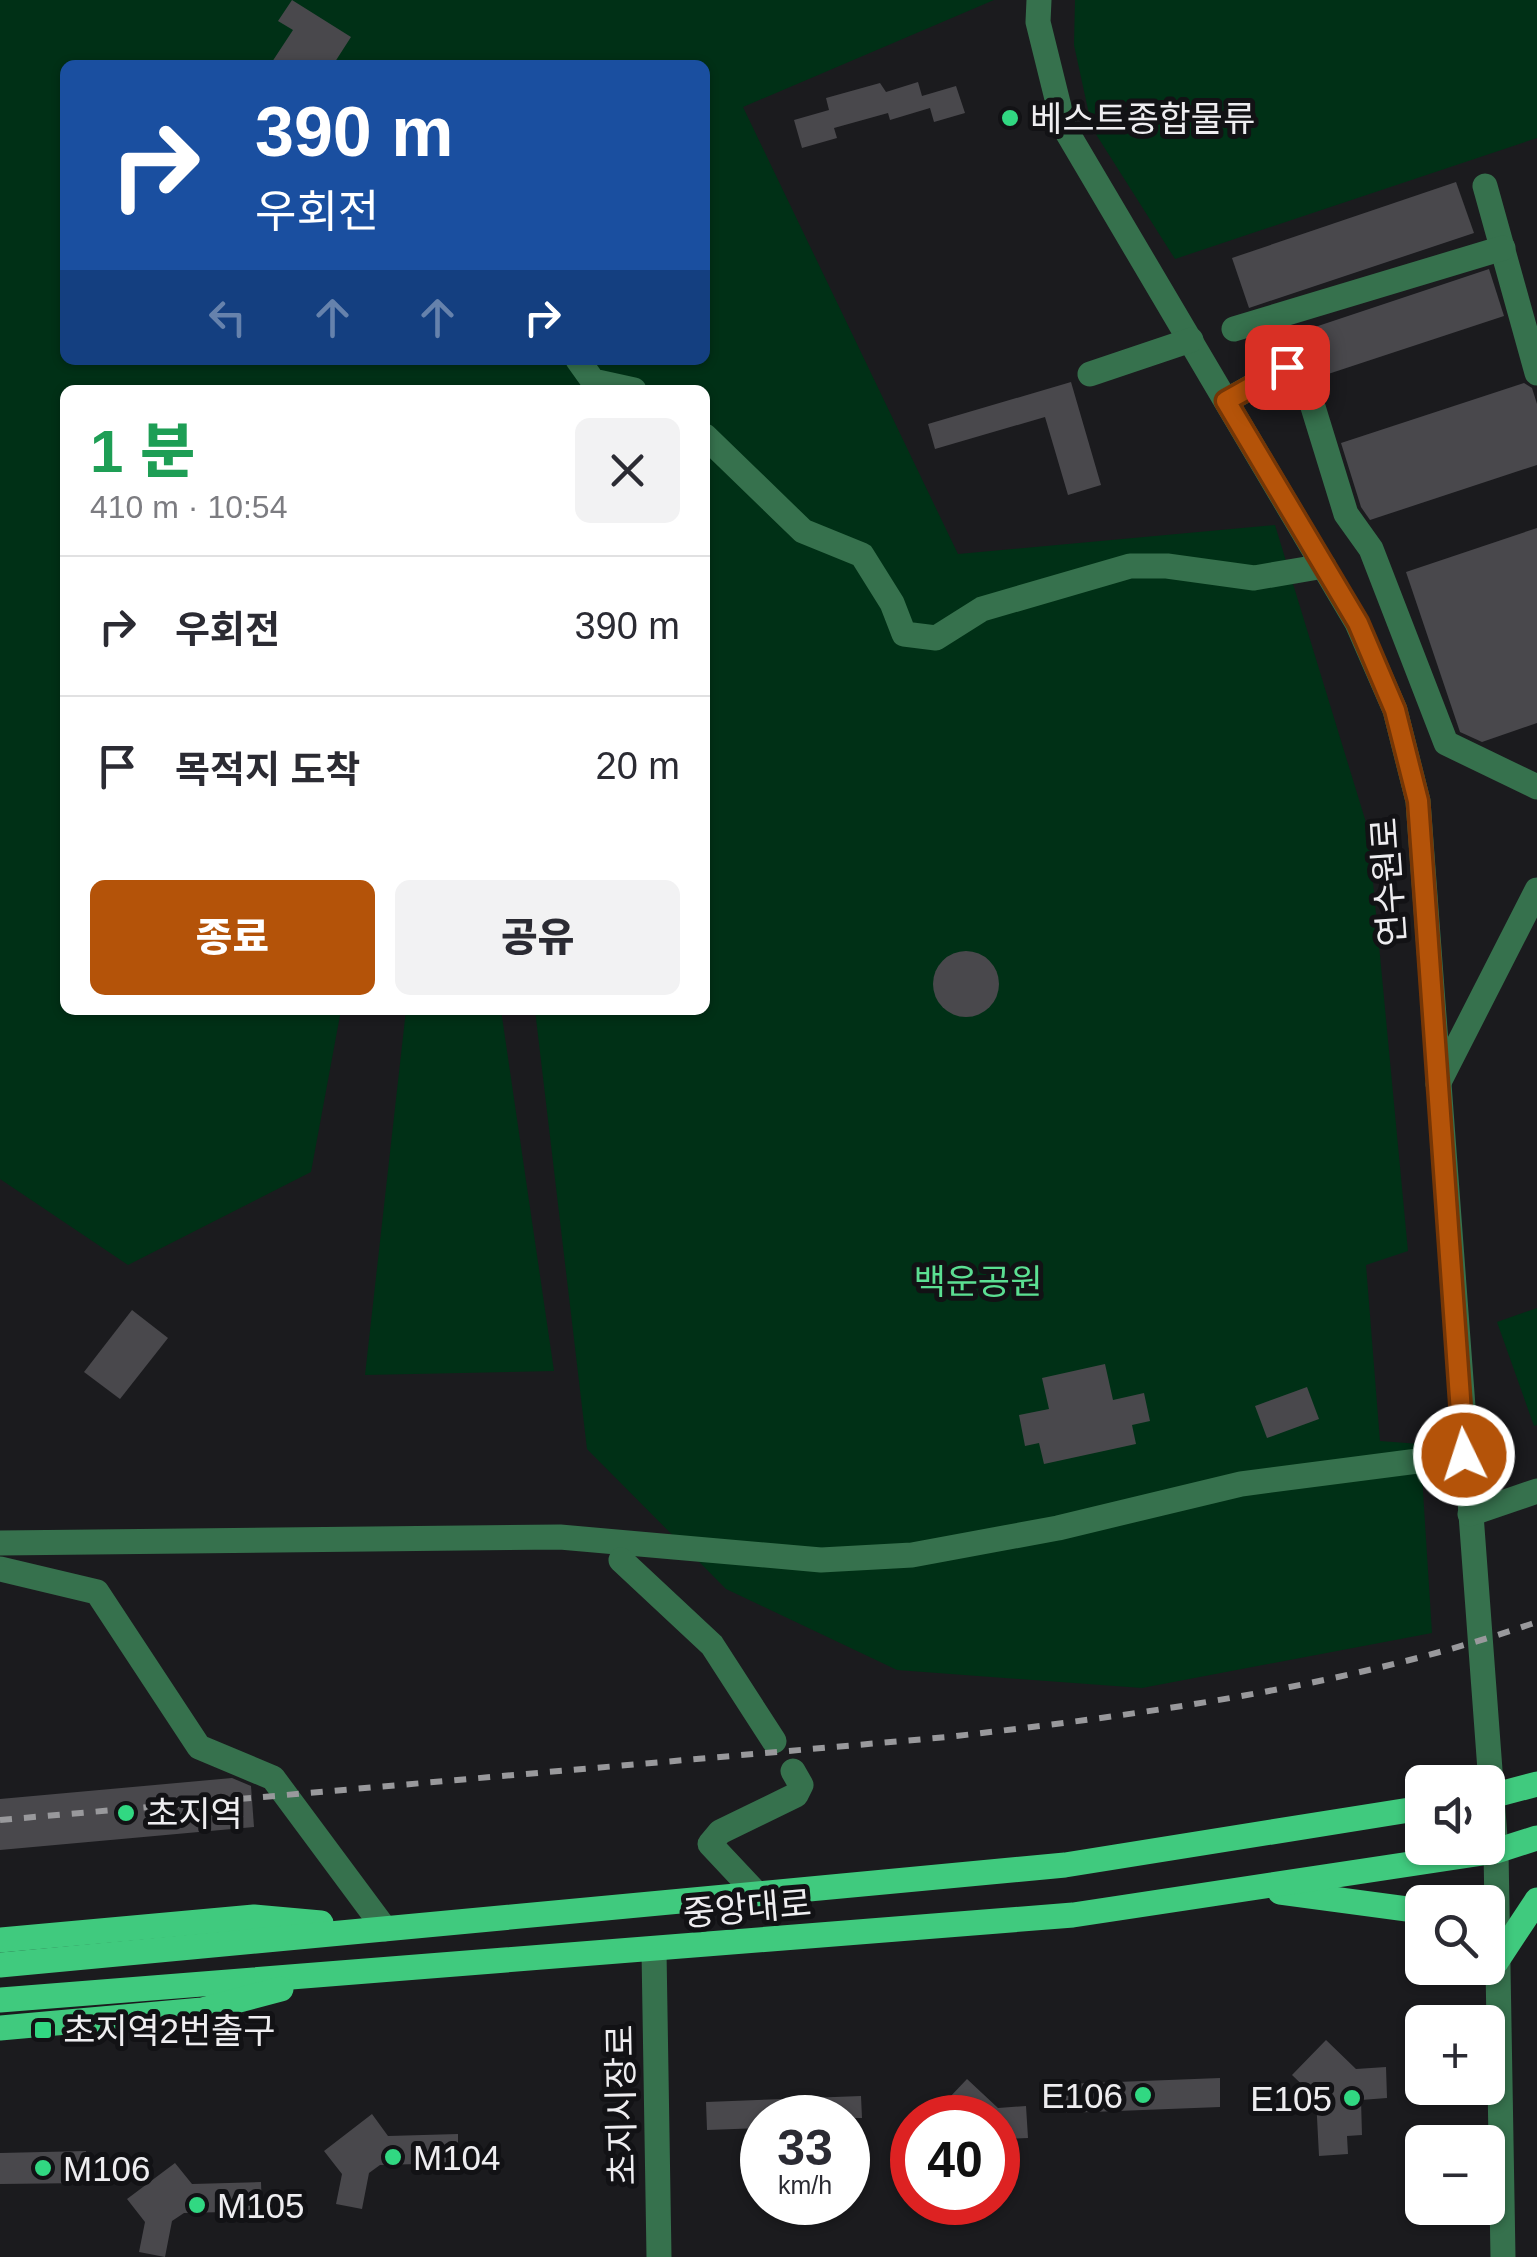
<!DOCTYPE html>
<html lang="ko">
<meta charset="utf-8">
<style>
:root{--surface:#fff;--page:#f2f2f3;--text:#2b2b33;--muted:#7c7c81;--line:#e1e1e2;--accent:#b45309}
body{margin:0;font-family:Arial,"Noto Sans KR",sans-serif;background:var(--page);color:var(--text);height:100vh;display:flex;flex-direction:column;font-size:38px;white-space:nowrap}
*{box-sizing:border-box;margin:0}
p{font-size:32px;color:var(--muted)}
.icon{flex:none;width:55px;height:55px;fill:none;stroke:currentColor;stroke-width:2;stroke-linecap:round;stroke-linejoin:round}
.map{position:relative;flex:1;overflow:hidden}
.sheet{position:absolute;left:60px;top:385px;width:650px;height:630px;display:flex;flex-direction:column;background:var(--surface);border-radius:15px;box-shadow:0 2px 8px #0004}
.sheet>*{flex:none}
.banner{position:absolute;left:60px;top:60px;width:650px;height:305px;border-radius:15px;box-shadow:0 2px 8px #0004;background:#1a4fa0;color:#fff;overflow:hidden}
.tools{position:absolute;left:1405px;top:1765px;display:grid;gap:20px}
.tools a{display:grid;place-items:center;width:100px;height:100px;border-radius:15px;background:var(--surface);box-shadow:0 2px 8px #0004;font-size:50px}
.speed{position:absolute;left:740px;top:2095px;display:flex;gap:20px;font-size:50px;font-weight:700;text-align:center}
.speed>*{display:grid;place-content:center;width:130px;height:130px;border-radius:50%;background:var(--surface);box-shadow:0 2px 8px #0004;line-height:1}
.speed small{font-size:25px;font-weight:400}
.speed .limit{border:15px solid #d22;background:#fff;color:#111}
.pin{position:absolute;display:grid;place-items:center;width:85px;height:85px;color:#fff;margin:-42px;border-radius:20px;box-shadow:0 5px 15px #0006}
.me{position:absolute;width:110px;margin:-55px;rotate:356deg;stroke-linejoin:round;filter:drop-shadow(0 0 8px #0008)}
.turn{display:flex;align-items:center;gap:35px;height:210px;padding:0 30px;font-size:45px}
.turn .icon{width:130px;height:130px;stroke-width:2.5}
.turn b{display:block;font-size:70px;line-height:85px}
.lanes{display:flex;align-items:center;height:95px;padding:0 30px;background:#0003;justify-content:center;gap:50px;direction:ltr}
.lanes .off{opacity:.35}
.round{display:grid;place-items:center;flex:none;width:105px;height:105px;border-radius:15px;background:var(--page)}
.summary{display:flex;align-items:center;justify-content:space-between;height:170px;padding:0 30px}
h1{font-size:60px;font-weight:800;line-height:75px;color:#1e9e55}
.cta{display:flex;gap:20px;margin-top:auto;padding:20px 30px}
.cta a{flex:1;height:115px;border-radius:15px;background:var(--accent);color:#fff;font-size:40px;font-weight:800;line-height:115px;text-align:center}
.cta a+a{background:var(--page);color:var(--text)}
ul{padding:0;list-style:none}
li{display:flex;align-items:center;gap:30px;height:140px;padding:0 30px;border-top:2px solid var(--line)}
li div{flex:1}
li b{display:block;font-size:38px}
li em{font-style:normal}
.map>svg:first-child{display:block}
.green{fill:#003016;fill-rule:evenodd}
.building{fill:#49484c}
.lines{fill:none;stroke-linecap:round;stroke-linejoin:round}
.minor{stroke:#36714d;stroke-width:25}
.major{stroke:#40ca7e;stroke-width:25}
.rail{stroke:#99999c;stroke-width:6;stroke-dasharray:12 12;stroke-linecap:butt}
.route-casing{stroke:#753606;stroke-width:25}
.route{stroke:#b45309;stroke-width:18}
.poi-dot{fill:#31d882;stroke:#121215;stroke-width:4}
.labels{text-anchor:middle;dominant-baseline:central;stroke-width:10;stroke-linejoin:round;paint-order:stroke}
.poi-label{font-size:35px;fill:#eeedf0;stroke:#121215;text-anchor:start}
.street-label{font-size:35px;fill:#eeedf0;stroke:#121215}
.park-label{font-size:35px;fill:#5bdf92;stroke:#121215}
</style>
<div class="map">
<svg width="1537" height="2257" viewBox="0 0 1537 2257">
<rect width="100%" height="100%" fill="#1b1b1e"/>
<g class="green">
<path d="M0,0H994L743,107L958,554L1275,525L1368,829L1408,1251L1366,1265L1380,1441L1420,1444L1432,1633L1142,1688L897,1670L726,1589L587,1449L535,1010H705V390H65V1010H341L311,1172L128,1265L0,1179ZM65,65H705V360H65Z"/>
<polygon points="1075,0 1537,0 1537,138 1175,259 1092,128 1074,45"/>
<polygon points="406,1010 501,1010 554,1371 365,1375"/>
<polygon points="1537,1308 1537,1425 1534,1426 1497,1322"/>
</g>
<g class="building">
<polygon points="292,0 351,37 333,65 270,65 293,30 278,21"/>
<polygon points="918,82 922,96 956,86 965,113 934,122 930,108 890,120 888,113 834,128 837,138 802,148 794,120 829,110 826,98 880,83 886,92"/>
<polygon points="1456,182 1474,233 1249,308 1232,258"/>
<polygon points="1489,269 1504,316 1316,378 1309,371 1297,333"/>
<polygon points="1071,382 1101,485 1068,495 1045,417 935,449 928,424"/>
<polygon points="1524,383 1532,388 1537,404 1537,465 1370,520 1361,507 1341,443"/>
<polygon points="1537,528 1537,723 1482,742 1460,732 1406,572"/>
<circle cx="966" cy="984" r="33"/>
<polygon points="132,1310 168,1338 120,1399 84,1372"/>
<polygon points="1105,1364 1113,1400 1144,1393 1150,1421 1132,1425 1136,1444 1044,1464 1039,1443 1025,1446 1019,1415 1049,1409 1042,1378"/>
<polygon points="1307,1387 1319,1419 1267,1438 1255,1406"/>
<polygon points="232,1778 251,1786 254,1827 0,1850 0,1799"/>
<polygon points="1326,2040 1356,2069 1386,2067 1387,2098 1361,2100 1362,2135 1347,2136 1348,2154 1319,2156 1316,2098 1292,2075"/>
<polygon points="1220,2078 1220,2107 1066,2113 1065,2084"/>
<polygon points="967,2079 998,2108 1026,2106 1028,2138 998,2139 998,2118 930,2118"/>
<polygon points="861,2096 862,2118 762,2118 762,2128 707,2130 706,2102"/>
<polygon points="372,2114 388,2136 458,2134 458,2163 380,2165 369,2173 362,2209 336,2204 342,2174 324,2151"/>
<polygon points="86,2151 87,2183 0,2184 0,2153"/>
<polygon points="175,2163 192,2184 261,2182 262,2211 184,2213 172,2221 165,2257 139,2252 145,2222 127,2199"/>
</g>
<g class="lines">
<g class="minor">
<polyline points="1039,0 1038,22 1064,127 1357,623 1395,710 1418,801 1496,1851 1503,2257"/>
<polyline points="1485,186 1537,373"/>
<polyline points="1273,318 1289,374 1309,394 1346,514 1371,549 1446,743 1537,787"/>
<polyline points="1234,329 1503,248"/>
<polyline points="578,360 593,381 634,390"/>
<polyline points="1090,374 1191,340"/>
<polyline points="1226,401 1287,367"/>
<polyline points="705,436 803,531 862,555 892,603 904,634 936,638 982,609 1130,566 1167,566 1254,578 1324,566"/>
<polyline points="1438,1084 1537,890"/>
<polyline points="1470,1514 1537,1491"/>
<polyline points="0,1543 560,1537 821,1560 912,1555 1058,1528 1241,1484 1464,1455"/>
<polyline points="621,1560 712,1645 774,1741"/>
<polyline points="0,1569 97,1592 199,1747 273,1778 385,1929"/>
<polyline points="755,1892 710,1844 720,1832 796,1795 801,1785 793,1771"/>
<polyline points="654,1951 659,2257"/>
</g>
<g class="major">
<polyline points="1488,1797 1537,1784"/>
<polyline points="1280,1892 1422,1911"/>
<polyline points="0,1940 254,1917 321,1923"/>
<polyline points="1488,1949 1496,1962 1537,1900"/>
<polyline points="0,1965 1065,1865 1422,1808"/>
<polyline points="0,2000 1073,1915 1496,1851 1537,1838"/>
<polyline points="0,2028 202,2010 281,1989"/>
</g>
<path class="rail" d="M0,1820L948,1737C1146,1714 1348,1687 1537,1622"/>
</g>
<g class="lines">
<g class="route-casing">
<polyline id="route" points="1287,367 1226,401 1358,623 1395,710 1418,801 1464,1455"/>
</g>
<use href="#route" class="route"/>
</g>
<g class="poi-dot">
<circle cx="1010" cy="118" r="10"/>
<circle cx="126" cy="1813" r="10"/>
<rect x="33" y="2020" width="20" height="20" rx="5"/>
<circle cx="1143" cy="2095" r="10"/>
<circle cx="1352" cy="2098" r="10"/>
<circle cx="393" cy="2157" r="10"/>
<circle cx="43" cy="2168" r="10"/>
<circle cx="197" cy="2205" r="10"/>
</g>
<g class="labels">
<g class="poi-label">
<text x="1030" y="118">베스트종합물류</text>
<text x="146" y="1813">초지역</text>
<text x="63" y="2030">초지역2번출구</text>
<text x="1123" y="2095" text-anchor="end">E106</text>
<text x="1332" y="2098" text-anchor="end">E105</text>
<text x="413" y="2157">M104</text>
<text x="63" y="2168">M106</text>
<text x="217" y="2205">M105</text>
</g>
<g class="street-label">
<text transform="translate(1388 882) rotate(-94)">연수원로</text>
<text transform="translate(747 1908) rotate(-5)">중앙대로</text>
<text transform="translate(621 2105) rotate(-91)">초지시장로</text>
</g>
<g class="park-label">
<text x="978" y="1281">백운공원</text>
</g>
</g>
</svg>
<div class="tools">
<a><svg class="icon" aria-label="sound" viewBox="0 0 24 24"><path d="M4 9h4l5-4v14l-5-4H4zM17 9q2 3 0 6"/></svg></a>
<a><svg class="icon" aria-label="search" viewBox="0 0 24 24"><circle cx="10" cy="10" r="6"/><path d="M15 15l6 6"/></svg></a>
<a>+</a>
<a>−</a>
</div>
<div class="speed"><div>33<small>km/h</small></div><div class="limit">40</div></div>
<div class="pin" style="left:1287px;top:367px;background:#d93025"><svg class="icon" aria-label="arrive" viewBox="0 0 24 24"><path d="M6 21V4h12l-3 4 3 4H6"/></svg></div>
<svg class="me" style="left:1464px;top:1455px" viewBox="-20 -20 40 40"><circle r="17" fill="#b45309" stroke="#fff" stroke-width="3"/><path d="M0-11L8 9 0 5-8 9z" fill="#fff"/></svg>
<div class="banner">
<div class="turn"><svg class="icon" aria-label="right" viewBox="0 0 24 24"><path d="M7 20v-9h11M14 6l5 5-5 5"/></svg><div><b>390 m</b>우회전</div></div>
<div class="lanes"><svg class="icon off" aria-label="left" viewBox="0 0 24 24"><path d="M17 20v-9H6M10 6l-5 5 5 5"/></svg><svg class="icon off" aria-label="ahead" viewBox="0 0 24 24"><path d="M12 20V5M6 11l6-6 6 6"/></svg><svg class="icon off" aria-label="ahead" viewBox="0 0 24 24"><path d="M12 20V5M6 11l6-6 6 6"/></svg><svg class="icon" aria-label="right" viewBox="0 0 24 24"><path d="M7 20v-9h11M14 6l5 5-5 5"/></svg></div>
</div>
<section class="sheet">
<div class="summary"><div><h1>1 분</h1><p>410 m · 10:54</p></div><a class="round"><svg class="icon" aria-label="close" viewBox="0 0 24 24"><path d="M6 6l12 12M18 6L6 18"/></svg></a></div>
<ul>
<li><svg class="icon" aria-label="right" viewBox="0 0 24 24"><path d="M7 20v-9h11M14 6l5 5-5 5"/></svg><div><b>우회전</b></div><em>390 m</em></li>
<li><svg class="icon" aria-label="arrive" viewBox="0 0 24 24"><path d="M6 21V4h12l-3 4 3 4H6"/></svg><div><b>목적지 도착</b></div><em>20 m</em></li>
</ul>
<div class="cta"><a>종료</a><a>공유</a></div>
</section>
</div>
